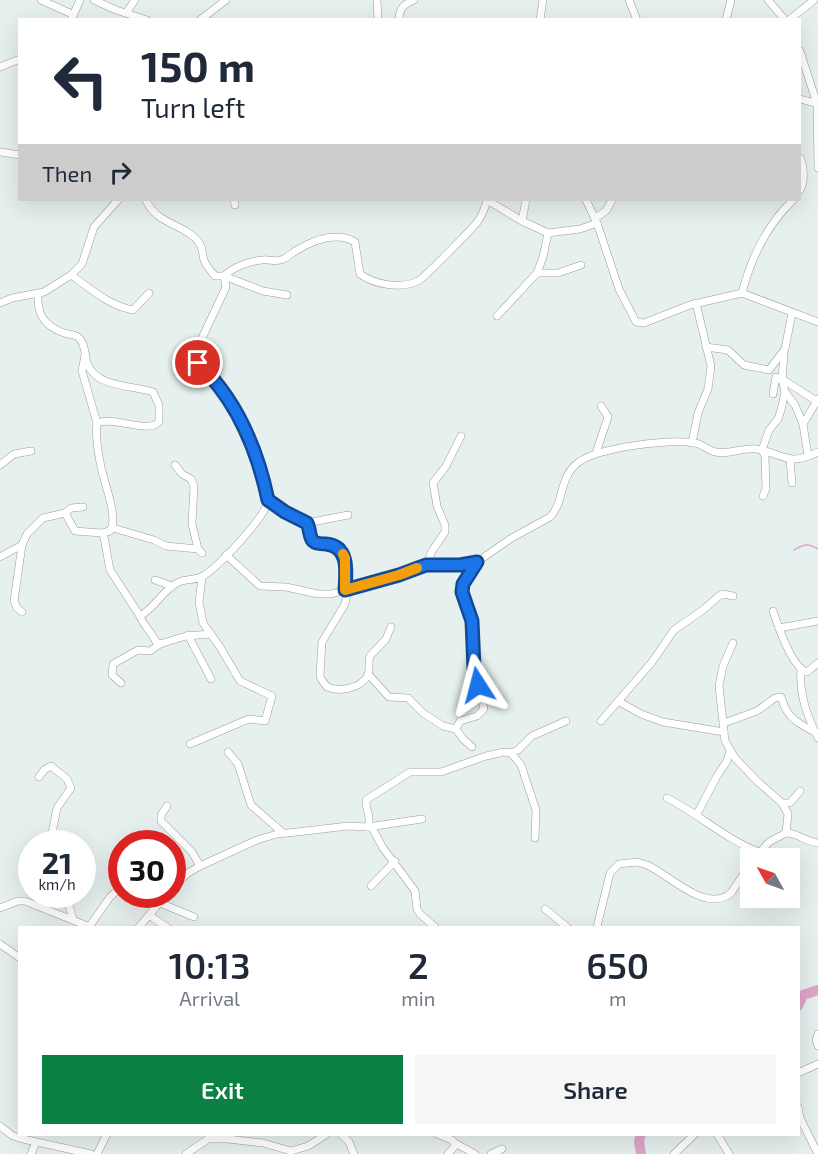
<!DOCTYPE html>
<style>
:root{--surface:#fff;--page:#f6f6f7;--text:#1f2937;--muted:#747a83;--accent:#0b8043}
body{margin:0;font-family:"Exo 2",sans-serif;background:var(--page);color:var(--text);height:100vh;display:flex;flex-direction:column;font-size:22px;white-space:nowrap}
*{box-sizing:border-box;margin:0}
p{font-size:20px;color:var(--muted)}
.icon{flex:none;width:33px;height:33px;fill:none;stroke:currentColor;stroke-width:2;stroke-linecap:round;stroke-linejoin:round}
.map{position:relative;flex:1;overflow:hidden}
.details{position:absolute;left:18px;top:926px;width:782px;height:210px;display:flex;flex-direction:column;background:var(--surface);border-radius:0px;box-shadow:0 6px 24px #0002}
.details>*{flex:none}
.hud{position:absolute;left:18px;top:18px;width:783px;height:183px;border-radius:0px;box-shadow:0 6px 24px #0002;background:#fff;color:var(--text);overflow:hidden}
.needle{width:39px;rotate:310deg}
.fabs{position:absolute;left:740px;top:848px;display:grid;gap:12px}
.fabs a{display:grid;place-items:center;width:60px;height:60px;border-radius:0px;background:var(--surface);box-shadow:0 6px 24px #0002;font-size:30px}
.speed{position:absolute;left:18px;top:830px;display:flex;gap:12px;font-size:30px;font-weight:700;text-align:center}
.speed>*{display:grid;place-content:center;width:78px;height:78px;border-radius:50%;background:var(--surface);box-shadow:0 6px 24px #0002;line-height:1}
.speed small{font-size:15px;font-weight:400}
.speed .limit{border:9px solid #d22;background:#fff;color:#111}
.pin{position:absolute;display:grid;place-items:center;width:51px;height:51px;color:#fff;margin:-26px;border:3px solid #fff;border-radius:50%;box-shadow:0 2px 6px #0007}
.me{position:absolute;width:66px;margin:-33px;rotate:351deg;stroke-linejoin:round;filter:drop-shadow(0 0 4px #0008)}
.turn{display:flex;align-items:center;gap:21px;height:126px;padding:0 24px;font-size:27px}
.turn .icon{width:78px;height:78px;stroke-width:2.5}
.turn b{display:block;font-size:42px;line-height:51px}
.then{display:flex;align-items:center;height:57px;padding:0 24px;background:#0003;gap:12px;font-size:22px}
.eta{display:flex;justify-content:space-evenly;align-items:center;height:102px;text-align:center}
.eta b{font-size:36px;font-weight:600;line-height:42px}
.primary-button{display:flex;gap:12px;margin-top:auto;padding:12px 24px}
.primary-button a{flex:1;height:69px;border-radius:0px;background:var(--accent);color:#fff;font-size:24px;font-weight:600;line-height:69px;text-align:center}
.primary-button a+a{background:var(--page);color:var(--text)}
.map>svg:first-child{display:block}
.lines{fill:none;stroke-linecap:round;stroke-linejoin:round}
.stream{stroke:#dfa5ca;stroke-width:1.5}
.river{stroke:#dfa5ca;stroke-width:10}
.street-casing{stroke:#9c9c9c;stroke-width:8}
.street{stroke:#fff;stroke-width:7}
.route-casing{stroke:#114b97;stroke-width:15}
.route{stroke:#1a73e8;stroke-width:10}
.slow{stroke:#f59e0b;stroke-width:10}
</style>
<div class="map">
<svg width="818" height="1154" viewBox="0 0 818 1154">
<rect width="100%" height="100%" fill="#e6f0ee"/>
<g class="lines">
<path class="stream" d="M794,550C803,544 809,543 818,549"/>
<g class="river">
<polyline points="798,1006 803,995 818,990"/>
<polyline points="641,1134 639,1141 641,1154"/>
</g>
<g class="street-casing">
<g id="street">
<polyline points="41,0 72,14"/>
<polyline points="94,0 116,10 147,20"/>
<polyline points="377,0 378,20"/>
<polyline points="629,0 637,20"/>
<polyline points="768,0 785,20"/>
<polyline points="126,13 135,0"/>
<polyline points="71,20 80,0"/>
<polyline points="200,20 226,0"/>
<path d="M399,20C399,8 404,4 414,0"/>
<polyline points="540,20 543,0"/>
<polyline points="726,20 731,0"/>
<polyline points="789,20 814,0"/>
<polyline points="800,51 817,104 818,168"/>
<polyline points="0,67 20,59"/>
<polyline points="800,99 818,104"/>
<polyline points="0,152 20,155"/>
<path d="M800,158C804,167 805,181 800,190"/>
<path d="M146,200C157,225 183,223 198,241C203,247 202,253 204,260C206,266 211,271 215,276H224C233,267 250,261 262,260C269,259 274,262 281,260C287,258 292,253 297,250C314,240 336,231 355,242L360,274C375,285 401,289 418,281C423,279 474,227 478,221C483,214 485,208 487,200"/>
<polyline points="234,200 235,205"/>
<polyline points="487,200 522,221 548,233"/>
<polyline points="586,200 597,223 619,289 636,322 644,323 690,305 742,293 818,322"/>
<polyline points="595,218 606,211 612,200"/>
<polyline points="522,221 526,200"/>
<polyline points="537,273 558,273 581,265"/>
<path d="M71,275C90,288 109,306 133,310L149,293"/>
<polyline points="224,276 263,291 287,295"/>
<path d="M742,293C751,258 767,225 793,200"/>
<path d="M38,294C37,314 44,326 64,333C68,334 74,334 78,337C85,342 85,355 87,363C96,388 132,385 153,392L159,405V422C147,434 116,416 97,423C95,438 98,453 101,467C104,483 119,518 110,531L102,533"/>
<polyline points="0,303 12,298 44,292 71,275 82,264 94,227 118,200"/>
<polyline points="497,316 537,273 543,257 548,233 580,229 597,223"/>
<polyline points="706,347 728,350 744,365 769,370 785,349 792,313"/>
<polyline points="784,354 782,379 818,402"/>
<polyline points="85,355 82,371 97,423"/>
<polyline points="776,379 782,379 785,392 795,405 803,424 808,456"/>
<polyline points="773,394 776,377"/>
<polyline points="803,424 818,399"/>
<polyline points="692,443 698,413 708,389 711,366 696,303"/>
<polyline points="596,453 608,417 601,406"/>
<polyline points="790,460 792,483"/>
<polyline points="0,465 14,454 31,451"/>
<polyline points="175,465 182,474 191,479 194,486 192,524 198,549"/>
<polyline points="763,496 766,489 765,456 762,450 769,430 778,419 781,410 785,392"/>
<path d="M268,500L278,508L307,523L312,540C318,544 324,543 331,544C350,549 346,575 345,590"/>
<path d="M65,513L75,531L102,533L104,537L110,570L140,616C155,608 162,591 177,583C185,578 195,581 203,576C218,567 267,516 268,500C269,485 243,423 235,409C229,399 222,388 215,379C208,371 197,365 194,355L226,287L224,276"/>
<polyline points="307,523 348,515"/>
<polyline points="113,528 154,540 166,546 198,549 202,553"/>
<polyline points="22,545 14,601 17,608 22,612"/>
<path d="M226,555L260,586L286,587L318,594H331L399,575L426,565H460L477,562L510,539L550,517C565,502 558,477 579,462C600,447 669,439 695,443C703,444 708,451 716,452C729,455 743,447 757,449C785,454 787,467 818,452"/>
<polyline points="0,557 22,545 27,534 43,518 65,513 71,508 83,507"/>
<polyline points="426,565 432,551 445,532 445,525 437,506 433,483 446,466 461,436"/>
<polyline points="155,580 172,586"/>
<path d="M348,589L345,604L322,642L320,675L321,679L327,687C339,692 361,689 368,675C370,670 368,662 370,656L386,639L391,627"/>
<path d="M773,611C778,626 792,668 807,672L818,663"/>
<path d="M140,616C142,624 152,632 156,642L160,644L186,636L211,634"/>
<polyline points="779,628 818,621"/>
<polyline points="188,635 211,679"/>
<polyline points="733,643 723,666 719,686 725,741 735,758 757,781 782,803 790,803 800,791"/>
<path d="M801,670C799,694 807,716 818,738"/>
<polyline points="368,674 389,697 408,698 423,713 443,726 456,729"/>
<polyline points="121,683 112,675 113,664 138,650 150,651 160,644"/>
<polyline points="618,701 641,714 663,722 724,732"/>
<polyline points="601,721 652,662 674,630 703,610 719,596 723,594 733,596"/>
<path d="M724,723L757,711L775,698L781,697C783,701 784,707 787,711C793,721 805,727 815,732"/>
<polyline points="456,729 460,721 477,716 484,709 474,668 472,621 462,592 463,584 477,562"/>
<polyline points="456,729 463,739 472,747"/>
<polyline points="190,744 244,721 249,719 265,721 272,696 240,681 220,647 203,623 199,602 202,577"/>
<polyline points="228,752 238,764 251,805 283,833"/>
<polyline points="511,753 518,750 532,736 566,721"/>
<polyline points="39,777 44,770 51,766 67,779 71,788 57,808 50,843"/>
<path d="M667,798C699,814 725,839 759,852"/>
<polyline points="782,803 788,814 786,833"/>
<polyline points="167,806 161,815 161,821 192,852 200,866"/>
<polyline points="697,814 717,776 727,761 730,751"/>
<polyline points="371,826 383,848 415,891 417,909 420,914 435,927"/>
<polyline points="368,827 422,819"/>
<path d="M786,833C798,833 806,842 818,843"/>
<polyline points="755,858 769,842 786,833"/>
<polyline points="371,886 395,861"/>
<path d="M172,888L188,873L200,866L257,840L277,834L297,832L348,826L368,827C372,816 365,810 366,800L410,772H441L486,756L504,752L511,753L521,765L536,810L535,838"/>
<polyline points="66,894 73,920"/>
<polyline points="160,903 194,917"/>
<polyline points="0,908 18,901 25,901 90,927"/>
<polyline points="545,909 567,927"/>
<polyline points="150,916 167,927"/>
<polyline points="89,927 110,897 122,886"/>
<polyline points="139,927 167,894"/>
<path d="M597,927L610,873L619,864L637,862L647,865C670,875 706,914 731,893L750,865"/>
<polyline points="0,944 20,958"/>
<polyline points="818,1034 816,1040 818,1046"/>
<polyline points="798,1073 818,1064"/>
<polyline points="798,1107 800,1118 818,1154"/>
<polyline points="0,1126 13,1136 23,1139 91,1154"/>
<polyline points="341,1134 349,1142 354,1154"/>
<polyline points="437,1134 452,1140 455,1143 454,1147 448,1154"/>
<polyline points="717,1134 729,1154"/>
<polyline points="455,1143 475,1154"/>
<polyline points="31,1154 36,1142"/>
<polyline points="97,1154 107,1134"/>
<polyline points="186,1154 208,1139 228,1139 263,1143 291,1151 308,1146 327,1134"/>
<polyline points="491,1154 502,1149"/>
<polyline points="674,1154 695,1134"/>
</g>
</g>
<use href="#street" class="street"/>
</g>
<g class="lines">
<g class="route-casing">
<path id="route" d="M198,363C236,399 257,448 268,500L285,512L307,523C310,528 309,537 313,541C316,544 322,544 326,544C350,546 346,573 345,590L399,575L426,565H460L477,562L463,584L462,592L472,621L474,668L478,685"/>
</g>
<use href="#route" class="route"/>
<polyline class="slow" points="343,554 345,558 345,590 399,575 417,568"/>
</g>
</svg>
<div class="fabs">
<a><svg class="needle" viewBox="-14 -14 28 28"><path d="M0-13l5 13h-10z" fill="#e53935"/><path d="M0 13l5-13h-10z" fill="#747a83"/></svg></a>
</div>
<div class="speed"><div>21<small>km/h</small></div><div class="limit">30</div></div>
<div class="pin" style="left:198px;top:363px;background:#d93025"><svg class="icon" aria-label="arrive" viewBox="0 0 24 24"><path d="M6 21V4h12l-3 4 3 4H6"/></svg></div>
<svg class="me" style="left:478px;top:685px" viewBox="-20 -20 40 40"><path d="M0-17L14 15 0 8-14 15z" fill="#1a73e8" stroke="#fff" stroke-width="4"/></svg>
<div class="hud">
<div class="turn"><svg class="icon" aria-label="left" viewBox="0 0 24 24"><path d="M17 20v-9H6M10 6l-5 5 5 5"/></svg><div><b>150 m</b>Turn left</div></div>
<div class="then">Then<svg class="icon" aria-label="right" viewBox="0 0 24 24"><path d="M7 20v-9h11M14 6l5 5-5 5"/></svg></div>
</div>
<section class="details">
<div class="eta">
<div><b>10:13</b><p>Arrival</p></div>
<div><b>2</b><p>min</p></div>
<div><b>650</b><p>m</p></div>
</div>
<div class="primary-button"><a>Exit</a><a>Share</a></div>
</section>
</div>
